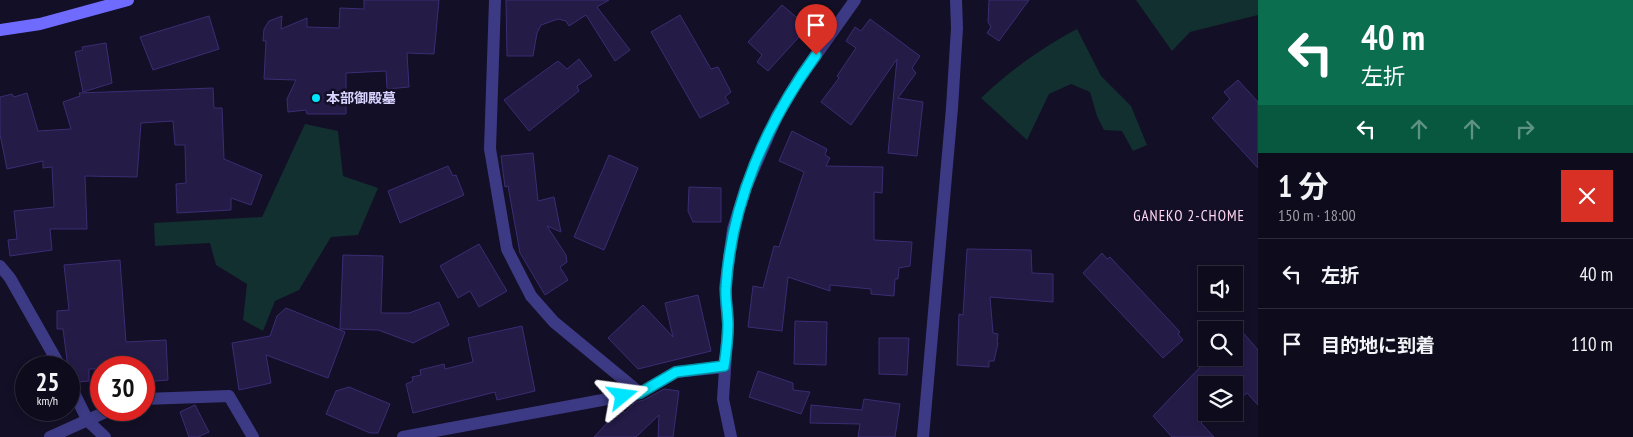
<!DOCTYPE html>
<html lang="ja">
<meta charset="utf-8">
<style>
:root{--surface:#0e0b1c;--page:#171425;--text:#f1f3f6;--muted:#9b9ba3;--line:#2e2b3b}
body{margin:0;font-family:"PT Sans Narrow","Noto Sans JP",sans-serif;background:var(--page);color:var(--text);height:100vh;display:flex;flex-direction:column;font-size:19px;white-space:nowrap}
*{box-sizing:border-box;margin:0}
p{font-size:16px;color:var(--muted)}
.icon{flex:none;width:28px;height:28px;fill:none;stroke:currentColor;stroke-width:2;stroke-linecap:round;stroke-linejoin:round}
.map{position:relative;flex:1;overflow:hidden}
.drawer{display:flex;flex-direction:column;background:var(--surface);width:375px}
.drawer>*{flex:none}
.hud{background:#0b6e4f;color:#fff;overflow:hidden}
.fabs{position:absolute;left:1198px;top:266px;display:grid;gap:10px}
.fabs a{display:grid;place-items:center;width:45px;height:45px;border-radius:0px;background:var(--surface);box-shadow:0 2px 8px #0003,0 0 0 1px var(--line);font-size:25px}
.speed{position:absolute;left:15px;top:356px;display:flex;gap:10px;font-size:25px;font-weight:700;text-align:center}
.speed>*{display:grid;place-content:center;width:65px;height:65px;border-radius:50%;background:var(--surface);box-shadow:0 2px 8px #0003,0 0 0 1px var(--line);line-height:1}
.speed small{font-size:12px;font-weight:400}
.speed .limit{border:8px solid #d22;background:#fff;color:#111}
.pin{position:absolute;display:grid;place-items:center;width:42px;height:42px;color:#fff;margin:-51px -21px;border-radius:50% 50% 50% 0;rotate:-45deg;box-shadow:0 0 5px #0007}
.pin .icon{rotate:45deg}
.me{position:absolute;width:55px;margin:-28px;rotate:74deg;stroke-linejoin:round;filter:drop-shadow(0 0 4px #0008)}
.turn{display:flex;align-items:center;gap:18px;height:105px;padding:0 20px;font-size:22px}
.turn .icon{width:65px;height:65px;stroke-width:2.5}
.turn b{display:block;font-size:35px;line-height:42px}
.lanes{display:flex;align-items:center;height:48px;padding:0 20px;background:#0003;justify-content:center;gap:25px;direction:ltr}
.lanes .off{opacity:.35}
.round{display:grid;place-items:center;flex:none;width:52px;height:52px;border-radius:0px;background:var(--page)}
.overview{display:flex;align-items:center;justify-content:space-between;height:85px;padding:0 20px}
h1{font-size:30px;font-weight:700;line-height:38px}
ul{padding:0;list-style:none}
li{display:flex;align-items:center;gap:15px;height:70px;padding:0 20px;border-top:1px solid var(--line)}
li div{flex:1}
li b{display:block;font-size:19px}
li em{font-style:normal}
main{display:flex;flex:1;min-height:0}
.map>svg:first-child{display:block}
.green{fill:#12302f}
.building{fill:#241b47;stroke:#3b2d73}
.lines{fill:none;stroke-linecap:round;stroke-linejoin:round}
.street{stroke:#3d3a85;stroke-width:12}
.secondary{stroke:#6f6bff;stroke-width:12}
.route-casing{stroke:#0095a6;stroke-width:12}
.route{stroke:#00e5ff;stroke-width:9}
.poi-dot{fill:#00e5ff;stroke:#130f26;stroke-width:2}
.labels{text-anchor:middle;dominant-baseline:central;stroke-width:5;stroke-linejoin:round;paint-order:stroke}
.poi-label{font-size:14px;font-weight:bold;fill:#d9d4ff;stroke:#130f26;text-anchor:start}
.neighbourhood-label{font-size:15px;letter-spacing:1px;fill:#ffd6f0;stroke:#130f26}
</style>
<main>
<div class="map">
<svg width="1258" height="437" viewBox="0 0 1258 437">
<rect width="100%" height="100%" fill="#130f26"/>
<g class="green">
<polygon points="1136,0 1258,0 1258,15 1190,32 1172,51"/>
<path d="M1077,29L1101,76L1131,106L1147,145L1133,151L1122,131L1104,130L1097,116L1090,92L1071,84L1049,94L1027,140L981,98C1011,70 1041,48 1077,29Z"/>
<polygon points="305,124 338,131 343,176 378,188 358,235 331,237 299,290 275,301 263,331 243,320 247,284 216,265 210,243 155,246 154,223 262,217"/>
</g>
<g class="building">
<polygon points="364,0 439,0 434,54 407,53 409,87 387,89 386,71 346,73 346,114 307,114 306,110 288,112 287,99 296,80 264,79 266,41 263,41 264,29 269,21 282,16 281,29 307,18 307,27 339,28 340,8 364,9"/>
<polygon points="506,0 609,0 597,7 630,50 615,61 586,15 569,26 566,21 558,19 541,25 537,33 533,56 507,56"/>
<polygon points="989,0 1029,0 999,41 987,33 991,27 988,22"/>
<polygon points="782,5 808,27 768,71 757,62 762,55 748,42"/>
<polygon points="680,15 711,69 718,67 731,92 725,97 729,103 700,118 651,32"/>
<polygon points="209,16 219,49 153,70 140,37"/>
<polygon points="870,19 920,56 912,68 916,73 898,98 923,102 917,156 888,153 897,59 851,125 821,102 839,78 837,76 856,48 846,41 855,27 861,31"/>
<polygon points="106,43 112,83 83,92 75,52 83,50 82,47"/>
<polygon points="579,59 592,76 577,86 579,91 529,131 504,100 558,61 567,69"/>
<polygon points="1238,80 1258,102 1258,168 1212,118 1230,99 1224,92"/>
<polygon points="213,88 214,108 222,108 224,159 262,175 251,205 231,198 231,210 177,213 176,184 186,183 185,145 175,145 173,121 141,123 137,177 85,176 87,229 50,229 52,250 10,256 8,240 17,239 14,211 54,207 52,167 43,168 43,161 7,169 0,134 0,97 12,94 14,97 27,93 38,131 71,129 63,102 80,96 79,93"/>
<polygon points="792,131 827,149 825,155 830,158 826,166 883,167 882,193 874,192 874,240 912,242 910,266 899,268 898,279 895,279 894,296 871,294 871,289 830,285 830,291 788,277 782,331 748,327 753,286 763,288 774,246 779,247 804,172 779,161"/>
<polygon points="533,153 538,201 554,197 561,232 547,226 566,255 567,262 560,267 568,280 545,295 520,253 508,186 505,187 501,156"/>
<polygon points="609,155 638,168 604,250 574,237"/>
<polygon points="448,166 453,176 456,175 464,195 400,223 388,191"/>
<polygon points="689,187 721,188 721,222 693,222 688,211"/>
<polygon points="479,244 507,291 479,307 470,291 458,298 440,266"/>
<polygon points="967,249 1031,250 1032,273 1053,274 1053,302 990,297 993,333 998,334 997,343 998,343 994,361 989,361 989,367 957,365 959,314 963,315"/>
<polygon points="1102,253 1107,259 1110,257 1180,332 1178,334 1183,340 1163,358 1083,273"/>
<polygon points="343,255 383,256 381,313 409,313 439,302 449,325 413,343 378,330 340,329"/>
<polygon points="120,260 126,342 166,340 168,380 144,382 144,368 89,369 89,381 77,382 74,377 69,375 63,329 57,329 57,311 69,310 64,265"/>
<polygon points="698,295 711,351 638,369 608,338 643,305 673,337 665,303"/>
<polygon points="286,308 345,332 328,378 266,355 271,383 239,390 232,343 270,336 277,316"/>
<polygon points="795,321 827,322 826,365 794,364"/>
<polygon points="1234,322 1258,350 1258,405 1247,393 1241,398 1234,385 1206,385 1206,412 1210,412 1201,423 1214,437 1172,437 1153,416 1209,358 1234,358"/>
<polygon points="522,326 535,391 497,400 495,392 413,413 406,384 413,381 412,377 421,375 420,370 444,364 445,369 473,362 468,338"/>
<polygon points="879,338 909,338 907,375 879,374"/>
<polygon points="758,371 793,383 793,390 810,392 801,414 749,397"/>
<polygon points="349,387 390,404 378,433 370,433 326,414 336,391"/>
<polygon points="664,389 679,391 673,437 658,437 659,415 636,437 594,437 621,408 625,413 635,402 644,400"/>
<polygon points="864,399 900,404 895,437 858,437 860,424 810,423 811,405 862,410"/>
<polygon points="195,405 209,432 198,437 189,437 180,412"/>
</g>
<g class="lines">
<g class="street">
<polyline points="495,0 490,149 507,249 531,296 554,322 640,393"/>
<polyline points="0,266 10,278 61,368"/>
<polyline points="69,383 88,421 105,437"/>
<polyline points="144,399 229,396 253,437"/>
<polyline points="50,437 110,410"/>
<polyline points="403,437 640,393 676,372 724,367"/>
<polyline points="731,437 723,399 728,326 725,288 733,229 746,187 777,116 799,79 855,0"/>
<polyline points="923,437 952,108 957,28 956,0"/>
</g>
<polyline class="secondary" points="0,30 40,24 128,0"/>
</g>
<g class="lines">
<g class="route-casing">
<path id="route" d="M623,396L640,393L676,372L724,366C726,353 728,338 728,325C728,312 725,299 726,287C731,203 767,122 816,55"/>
</g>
<use href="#route" class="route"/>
</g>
<circle class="poi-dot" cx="316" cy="98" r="5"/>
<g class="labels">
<g class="poi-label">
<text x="326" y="98">本部御殿墓</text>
</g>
<g class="neighbourhood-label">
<text x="1189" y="215">GANEKO 2-CHOME</text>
</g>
</g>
</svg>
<div class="fabs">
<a><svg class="icon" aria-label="sound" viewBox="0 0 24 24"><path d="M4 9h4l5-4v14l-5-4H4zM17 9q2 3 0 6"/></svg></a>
<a><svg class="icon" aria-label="search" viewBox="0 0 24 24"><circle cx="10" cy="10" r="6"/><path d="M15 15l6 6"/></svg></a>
<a><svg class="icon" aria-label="layers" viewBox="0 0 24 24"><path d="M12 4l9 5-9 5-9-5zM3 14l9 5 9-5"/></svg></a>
</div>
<div class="speed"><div>25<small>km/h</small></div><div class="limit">30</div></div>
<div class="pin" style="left:816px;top:55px;background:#d93025"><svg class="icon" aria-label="arrive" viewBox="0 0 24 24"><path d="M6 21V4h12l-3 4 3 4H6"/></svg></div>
<svg class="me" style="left:623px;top:396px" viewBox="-20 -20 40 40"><path d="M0-17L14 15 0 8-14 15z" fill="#00e5ff" stroke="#fff" stroke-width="4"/></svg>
</div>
<section class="drawer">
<div class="hud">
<div class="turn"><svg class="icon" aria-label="left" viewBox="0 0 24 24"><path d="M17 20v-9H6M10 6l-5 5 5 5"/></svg><div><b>40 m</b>左折</div></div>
<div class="lanes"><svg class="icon" aria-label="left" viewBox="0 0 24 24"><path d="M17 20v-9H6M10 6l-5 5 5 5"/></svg><svg class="icon off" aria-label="ahead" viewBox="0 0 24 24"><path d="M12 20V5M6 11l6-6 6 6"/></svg><svg class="icon off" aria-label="ahead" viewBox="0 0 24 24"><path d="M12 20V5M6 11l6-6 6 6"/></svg><svg class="icon off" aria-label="right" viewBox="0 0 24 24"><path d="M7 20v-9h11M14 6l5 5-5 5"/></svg></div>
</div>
<div class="overview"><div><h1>1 分</h1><p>150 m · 18:00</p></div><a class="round" style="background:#d93025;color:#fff"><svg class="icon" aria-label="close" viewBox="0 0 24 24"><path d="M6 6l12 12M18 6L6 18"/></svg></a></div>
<ul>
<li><svg class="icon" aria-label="left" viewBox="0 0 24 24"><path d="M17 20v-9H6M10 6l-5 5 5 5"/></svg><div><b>左折</b></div><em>40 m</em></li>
<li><svg class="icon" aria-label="arrive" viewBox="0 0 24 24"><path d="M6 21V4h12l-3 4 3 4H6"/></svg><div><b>目的地に到着</b></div><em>110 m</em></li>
</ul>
</section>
</main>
